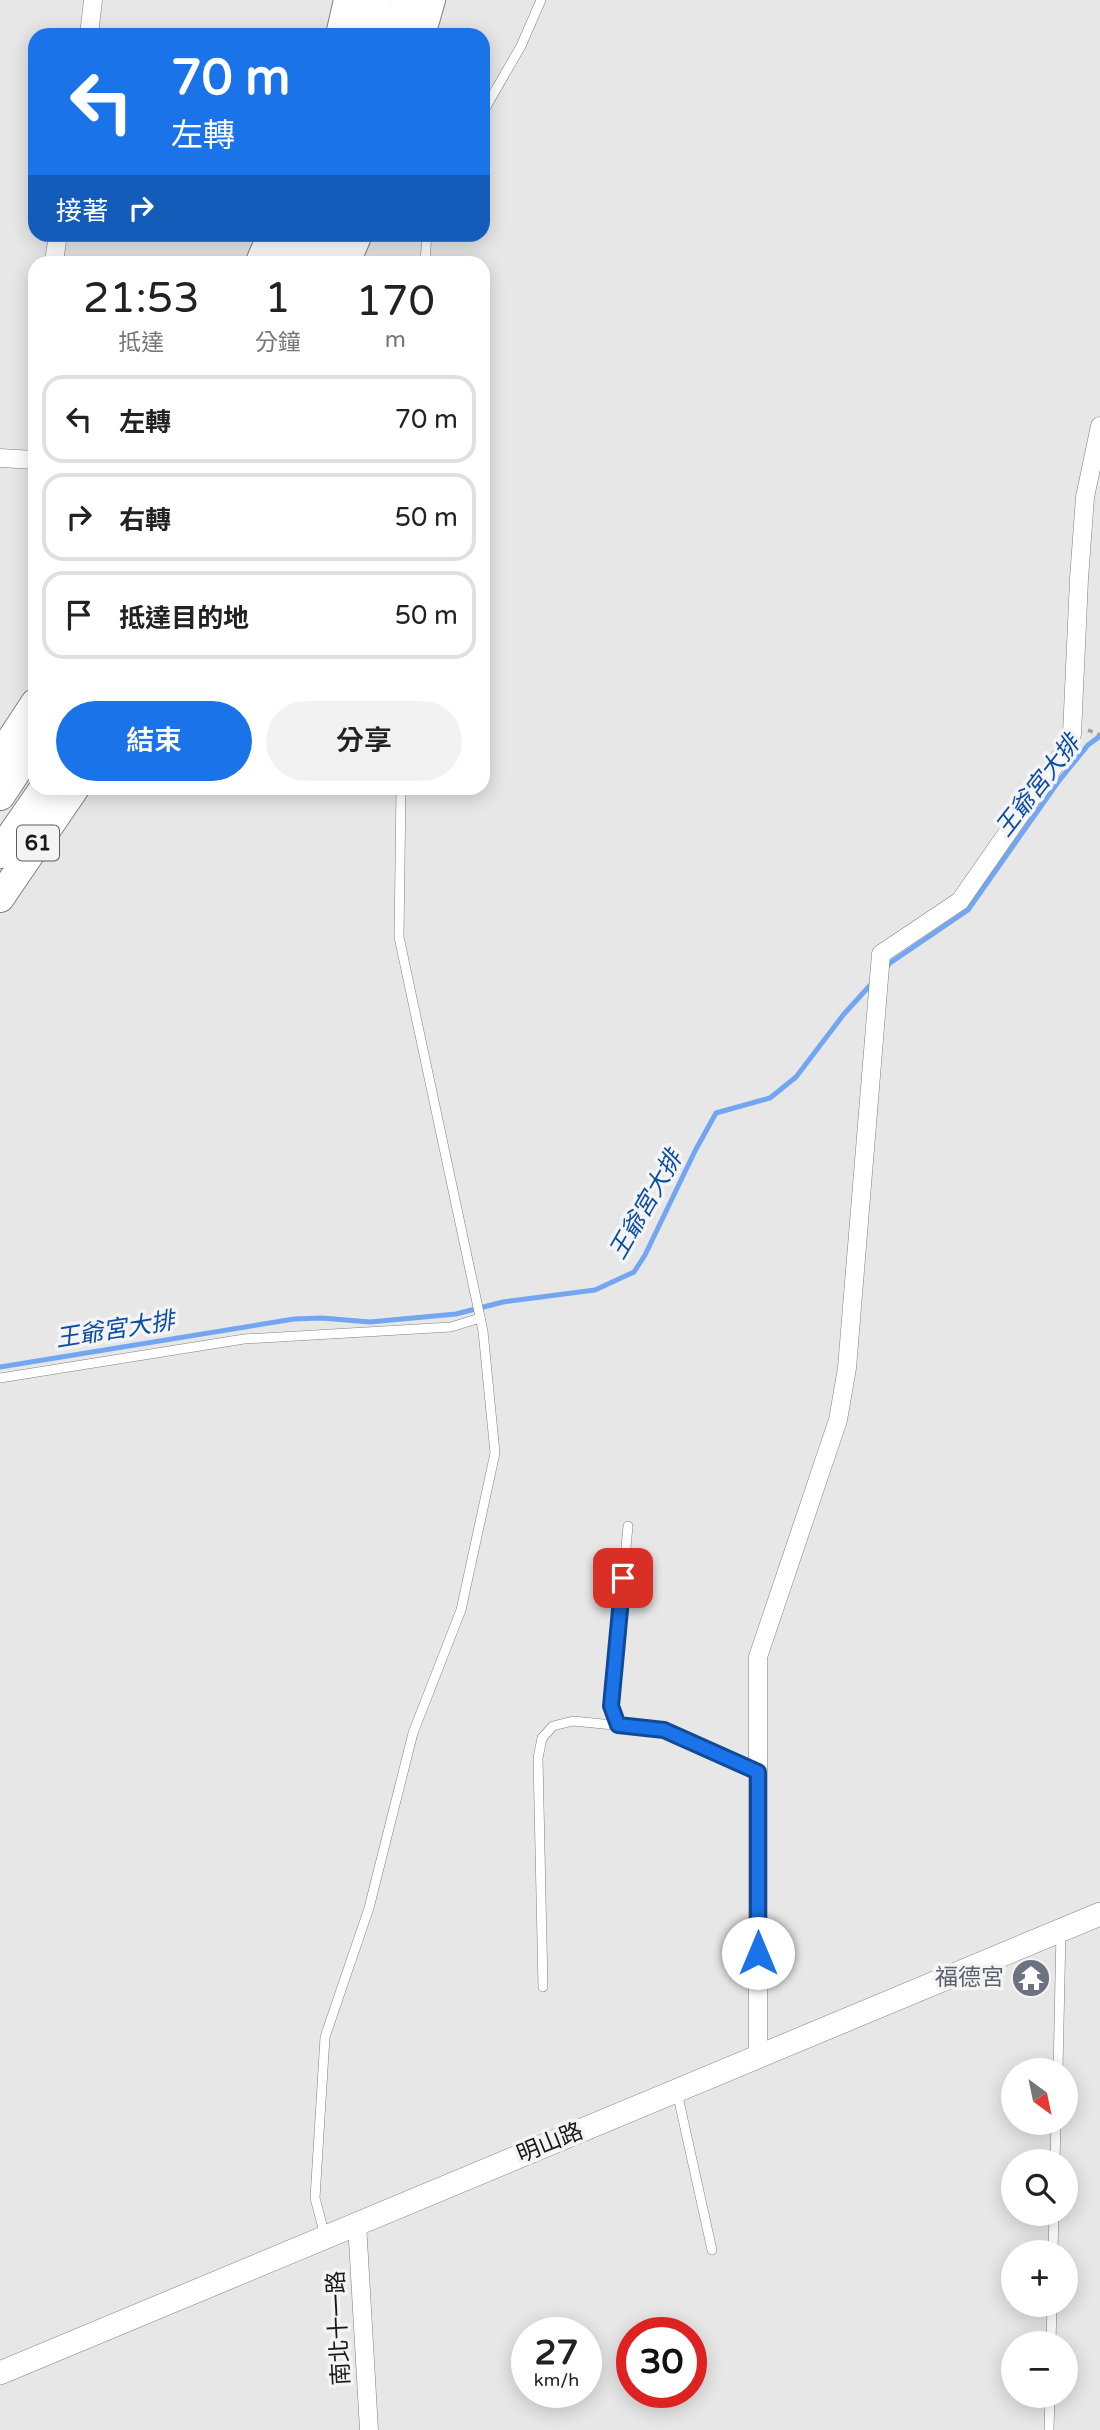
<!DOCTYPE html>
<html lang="zh-TW">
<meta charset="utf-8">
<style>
:root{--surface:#fff;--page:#f2f2f2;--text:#222;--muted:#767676;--line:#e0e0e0;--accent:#1a73e8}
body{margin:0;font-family:"Varela Round","Noto Sans TC",sans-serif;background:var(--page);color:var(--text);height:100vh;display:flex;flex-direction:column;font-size:26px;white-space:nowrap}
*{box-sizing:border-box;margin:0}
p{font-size:23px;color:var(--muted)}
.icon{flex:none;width:38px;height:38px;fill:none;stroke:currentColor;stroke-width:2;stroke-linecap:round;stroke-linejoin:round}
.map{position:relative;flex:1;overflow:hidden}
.details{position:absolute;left:28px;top:256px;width:462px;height:539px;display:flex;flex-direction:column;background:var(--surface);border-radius:21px;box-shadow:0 4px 18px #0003}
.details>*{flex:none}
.guide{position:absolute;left:28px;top:28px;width:462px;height:214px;border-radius:21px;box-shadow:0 4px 18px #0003;background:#1a73e8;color:#fff;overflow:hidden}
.needle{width:46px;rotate:147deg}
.buttons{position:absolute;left:1001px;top:2058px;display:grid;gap:14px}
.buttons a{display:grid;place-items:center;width:77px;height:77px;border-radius:50%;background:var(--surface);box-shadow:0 4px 18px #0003;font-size:35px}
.speed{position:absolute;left:511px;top:2317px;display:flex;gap:14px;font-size:35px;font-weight:700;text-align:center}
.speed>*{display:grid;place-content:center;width:91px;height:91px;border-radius:50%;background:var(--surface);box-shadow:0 4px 18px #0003;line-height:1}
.speed small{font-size:18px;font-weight:400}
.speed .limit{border:10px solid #d22;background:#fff;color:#111}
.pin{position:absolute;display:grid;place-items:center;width:60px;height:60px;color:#fff;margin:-30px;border-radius:14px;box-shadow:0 4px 10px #0006}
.me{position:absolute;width:77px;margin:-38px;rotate:0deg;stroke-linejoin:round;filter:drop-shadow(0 0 5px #0008)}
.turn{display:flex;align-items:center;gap:24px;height:147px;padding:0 28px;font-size:32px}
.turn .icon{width:91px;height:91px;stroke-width:2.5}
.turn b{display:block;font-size:49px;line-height:60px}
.then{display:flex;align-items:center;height:66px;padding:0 28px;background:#0003;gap:14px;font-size:26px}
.eta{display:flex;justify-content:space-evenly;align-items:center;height:119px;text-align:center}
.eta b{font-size:42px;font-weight:600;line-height:49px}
.button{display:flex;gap:14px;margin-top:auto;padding:14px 28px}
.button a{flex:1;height:80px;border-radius:42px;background:var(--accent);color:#fff;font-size:28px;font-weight:600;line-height:80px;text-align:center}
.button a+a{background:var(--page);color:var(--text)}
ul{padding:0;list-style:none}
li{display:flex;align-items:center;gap:21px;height:88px;margin:0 14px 10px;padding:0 14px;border:4px solid var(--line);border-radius:21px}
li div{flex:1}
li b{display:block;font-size:26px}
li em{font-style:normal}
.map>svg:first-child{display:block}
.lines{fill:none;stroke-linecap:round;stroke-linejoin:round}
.stream{stroke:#73a6f1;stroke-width:5}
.service-casing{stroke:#808081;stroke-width:10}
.minor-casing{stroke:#808081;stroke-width:19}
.tertiary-casing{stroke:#808081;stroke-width:24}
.primary-casing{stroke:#808081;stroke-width:30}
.trunk-casing{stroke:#808081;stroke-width:32}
.path{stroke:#9f9fa0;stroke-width:3.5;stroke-dasharray:5 5;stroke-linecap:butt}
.service{stroke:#fff;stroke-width:9}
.minor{stroke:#fff;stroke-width:18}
.tertiary{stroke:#fff;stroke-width:23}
.primary{stroke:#fff;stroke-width:28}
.trunk{stroke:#fff;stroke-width:30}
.route-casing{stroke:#114b97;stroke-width:18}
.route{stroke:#1a73e8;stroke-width:12}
.labels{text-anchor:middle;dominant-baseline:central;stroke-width:7;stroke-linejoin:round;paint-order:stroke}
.shield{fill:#f4f4f5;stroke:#5b5b5b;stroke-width:2}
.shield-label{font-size:21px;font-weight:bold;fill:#191919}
.worship-label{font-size:23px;fill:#5b616d;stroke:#f4f4f5;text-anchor:end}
.street-label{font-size:23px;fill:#191919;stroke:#f4f4f5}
.water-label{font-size:24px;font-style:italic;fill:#0a4da3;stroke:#f4f4f5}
</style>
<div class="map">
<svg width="1100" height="2430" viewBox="0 0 1100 2430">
<rect width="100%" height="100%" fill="#e7e7e8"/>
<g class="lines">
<g class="stream">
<polyline points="885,969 890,963 968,910 1058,782 1088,745 1100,736"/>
<polyline points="0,1367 294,1319 322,1318 370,1322 456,1314 503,1302 595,1290 634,1272 645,1255 695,1151 716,1113 770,1098 796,1077 844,1014 874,981"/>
</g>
<g class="service-casing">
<g id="service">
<polyline points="483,112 521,46 541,0"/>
<polyline points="425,262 427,234"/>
<polyline points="0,1378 244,1339 451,1327 480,1318"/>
<polyline points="618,1725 611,1706 628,1526"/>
<polyline points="543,1987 538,1758 542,1738 553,1726 573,1721 664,1730 758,1772"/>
<polyline points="1058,2070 1061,1932"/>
<polyline points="677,2092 712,2250"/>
<polyline points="1055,2161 1056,2123"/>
<polyline points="325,2236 315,2198 325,2037 369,1908 413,1733 461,1610 495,1453 483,1331 399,937 401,788"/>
<polyline points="1053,2252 1054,2214"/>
<polyline points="1051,2343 1052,2305"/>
<polyline points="1049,2430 1050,2396"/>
</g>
</g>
<g class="minor-casing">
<g id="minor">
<polyline points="89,35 93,0"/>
<polyline points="54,262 58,234"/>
<polyline points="0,458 35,460 35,457"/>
<polyline points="758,2057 758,1657 838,1420 847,1368 881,954 960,901 1068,746 1072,734 1079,579 1085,497 1100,426"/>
<polyline points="357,2223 369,2430"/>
</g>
</g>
<g class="tertiary-casing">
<polyline id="tertiary" points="0,2373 1100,1914"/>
</g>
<g class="primary-casing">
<g id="primary">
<polyline points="340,35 348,0"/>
<polyline points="421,35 431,0"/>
<polyline points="260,262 272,234"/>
<polyline points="346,262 358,234"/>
<polyline points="0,756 35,703"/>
<polyline points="0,898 75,788"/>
</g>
</g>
<g class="trunk-casing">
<g id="trunk">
<polyline points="366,35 376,0"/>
<polyline points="396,35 407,0"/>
<polyline points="288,262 300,234"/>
<polyline points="318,262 329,234"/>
<polyline points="0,795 35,742"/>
<polyline points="0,853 45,788"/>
</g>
</g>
<polyline class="path" points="1088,730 1100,735"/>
<use href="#service" class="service"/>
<use href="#minor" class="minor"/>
<use href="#tertiary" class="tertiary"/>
<use href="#primary" class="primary"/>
<use href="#trunk" class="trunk"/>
</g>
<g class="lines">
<g class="route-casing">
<polyline id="route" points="623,1578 611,1706 618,1725 664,1730 758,1772 758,1953"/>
</g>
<use href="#route" class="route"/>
</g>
<defs>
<g id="temple-disc" transform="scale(2.0125)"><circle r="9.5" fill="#6b7280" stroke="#f4f4f5"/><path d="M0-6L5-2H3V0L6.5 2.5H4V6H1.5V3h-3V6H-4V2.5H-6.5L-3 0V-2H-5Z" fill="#fff"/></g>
</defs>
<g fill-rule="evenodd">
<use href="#temple-disc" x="1031" y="1978"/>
</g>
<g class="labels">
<rect class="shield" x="17" y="825.5" width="42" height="35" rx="5"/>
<g class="shield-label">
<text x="38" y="843">61</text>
</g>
<g class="worship-label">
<text x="1004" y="1978">福德宮</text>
</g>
<g class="street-label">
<text transform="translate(550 2143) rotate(-22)">明山路</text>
<text transform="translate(339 2328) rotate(-93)">南北十一路</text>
</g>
<g class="water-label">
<text transform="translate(1038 786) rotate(-52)">王爺宮大排</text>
<text transform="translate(646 1205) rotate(-60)">王爺宮大排</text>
<text transform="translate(115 1330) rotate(-9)">王爺宮大排</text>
</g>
</g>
</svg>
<div class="buttons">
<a><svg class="needle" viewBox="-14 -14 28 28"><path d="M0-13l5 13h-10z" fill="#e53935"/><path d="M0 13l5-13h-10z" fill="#767676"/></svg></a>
<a><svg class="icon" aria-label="search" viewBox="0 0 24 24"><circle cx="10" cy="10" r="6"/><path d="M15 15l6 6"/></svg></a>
<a>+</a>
<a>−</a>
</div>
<div class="speed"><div>27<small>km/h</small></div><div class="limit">30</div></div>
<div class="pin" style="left:623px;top:1578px;background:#d93025"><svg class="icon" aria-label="arrive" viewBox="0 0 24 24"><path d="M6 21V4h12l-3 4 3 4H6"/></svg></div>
<svg class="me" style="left:758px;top:1953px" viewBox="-20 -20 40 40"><circle r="19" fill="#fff"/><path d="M0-13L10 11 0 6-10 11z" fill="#1a73e8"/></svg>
<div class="guide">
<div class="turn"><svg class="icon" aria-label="left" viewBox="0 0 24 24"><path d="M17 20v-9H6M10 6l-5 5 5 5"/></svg><div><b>70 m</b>左轉</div></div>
<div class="then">接著<svg class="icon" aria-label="right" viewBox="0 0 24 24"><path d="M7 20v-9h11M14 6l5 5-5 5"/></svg></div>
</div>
<section class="details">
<div class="eta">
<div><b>21:53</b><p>抵達</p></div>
<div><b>1</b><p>分鐘</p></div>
<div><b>170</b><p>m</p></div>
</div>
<ul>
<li><svg class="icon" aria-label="left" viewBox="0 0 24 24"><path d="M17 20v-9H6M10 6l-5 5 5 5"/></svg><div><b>左轉</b></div><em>70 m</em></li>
<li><svg class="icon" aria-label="right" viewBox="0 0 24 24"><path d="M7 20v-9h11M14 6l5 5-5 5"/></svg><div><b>右轉</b></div><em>50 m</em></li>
<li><svg class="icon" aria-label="arrive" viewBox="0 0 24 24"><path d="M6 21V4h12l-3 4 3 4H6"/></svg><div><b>抵達目的地</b></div><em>50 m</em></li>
</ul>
<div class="button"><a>結束</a><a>分享</a></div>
</section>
</div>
